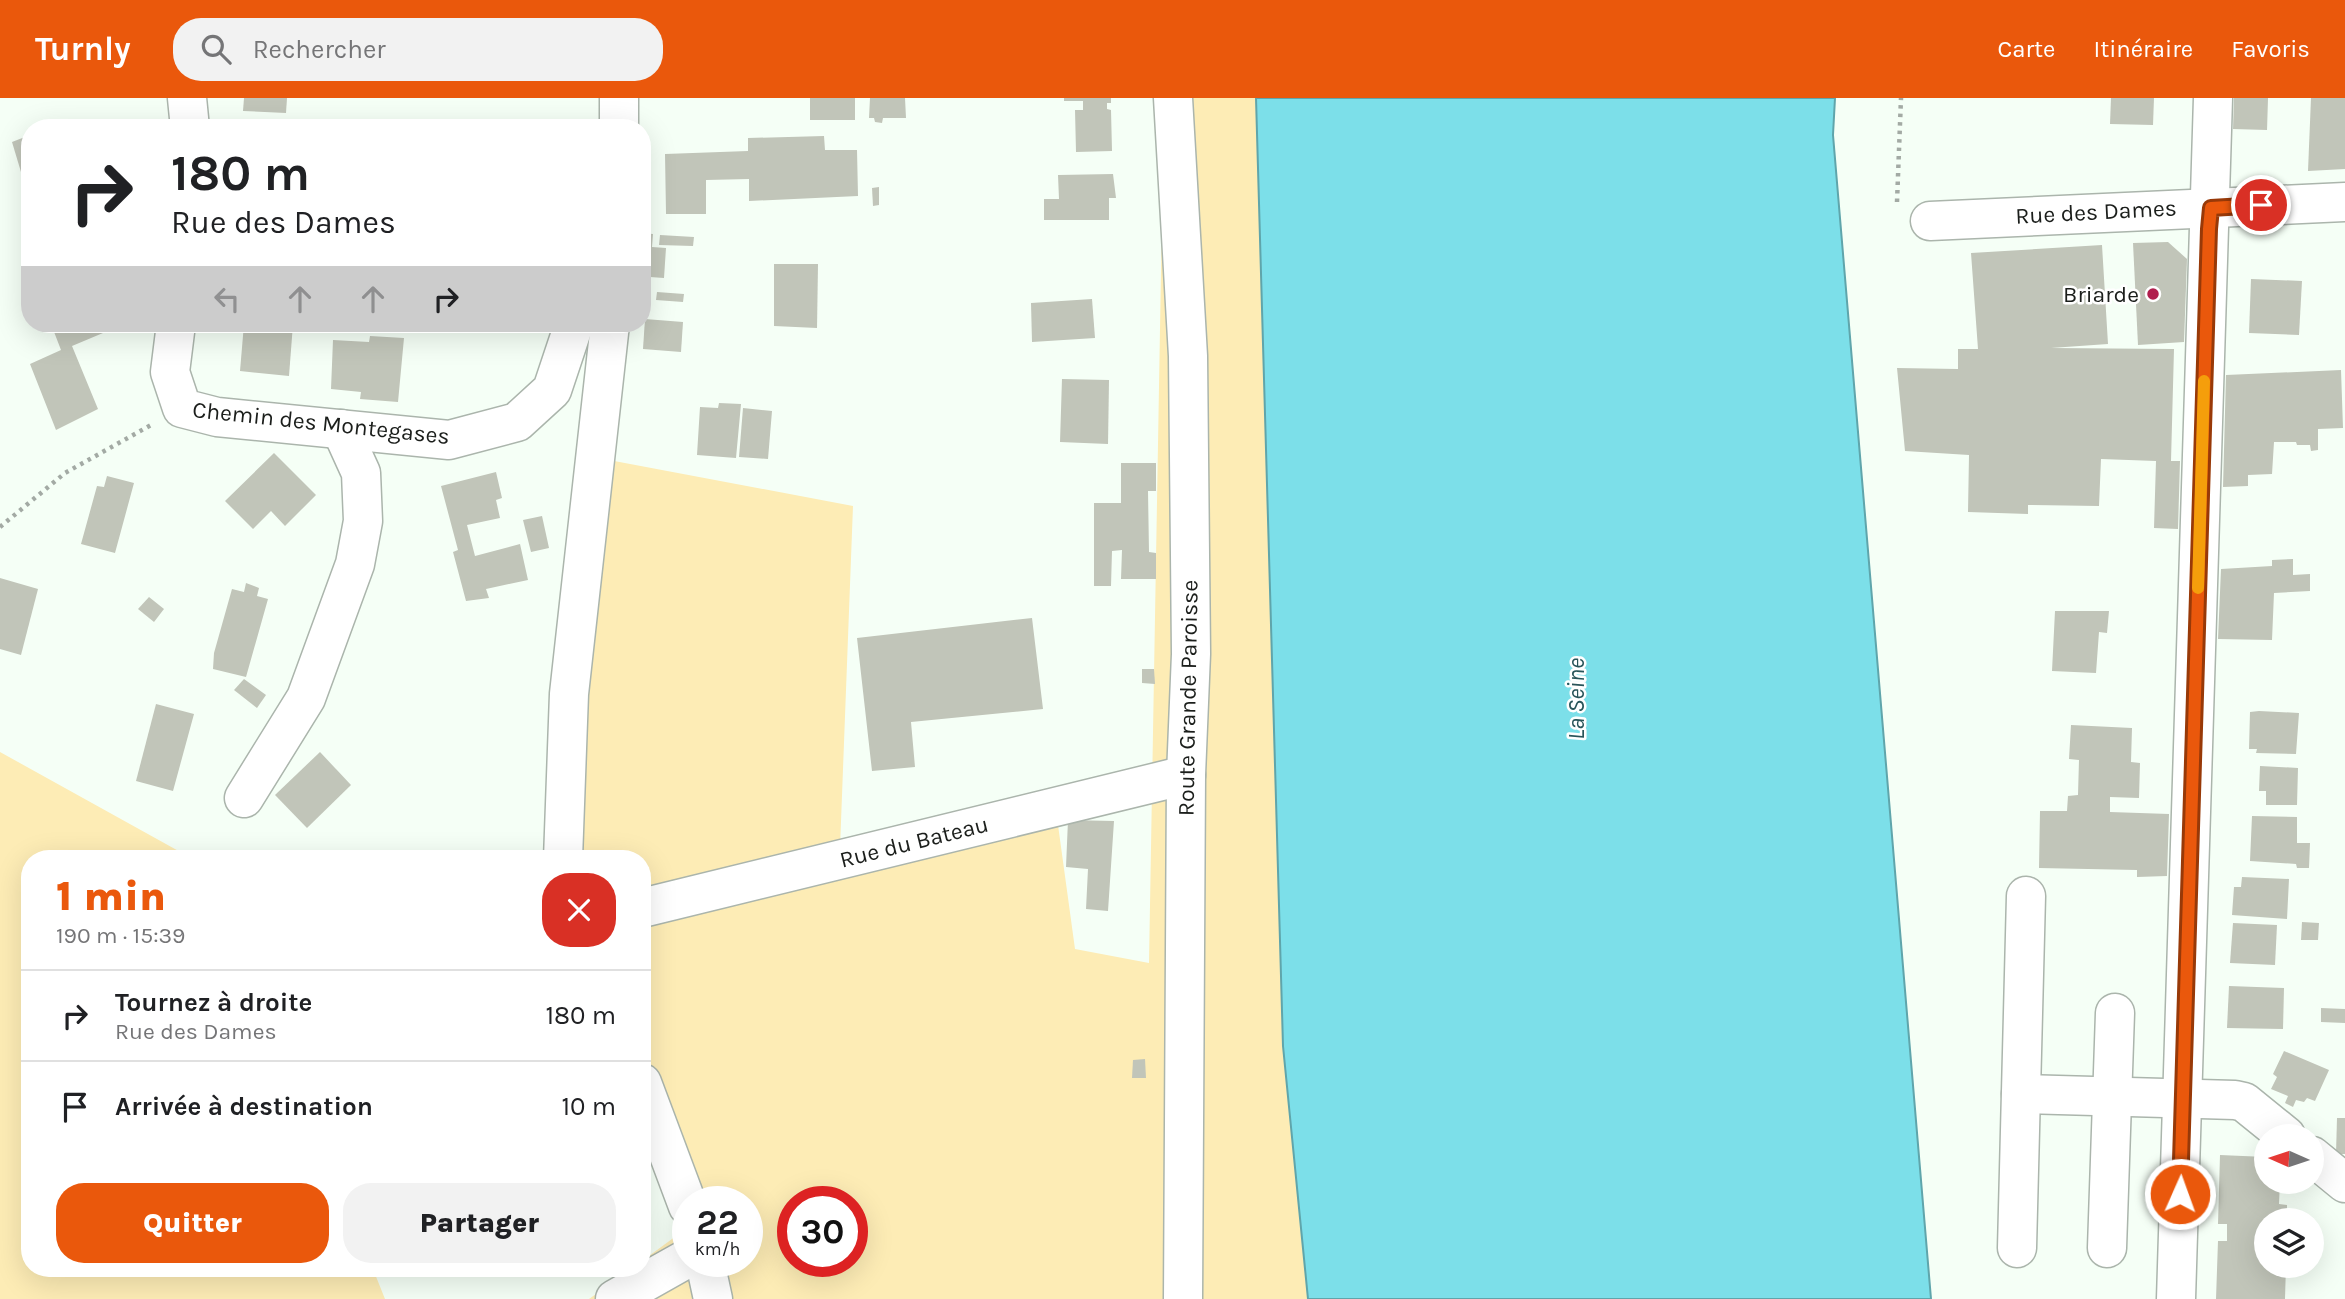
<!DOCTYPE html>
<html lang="fr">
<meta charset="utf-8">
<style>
:root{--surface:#fff;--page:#f2f2f2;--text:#202124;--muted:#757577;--line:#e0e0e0;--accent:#ea580c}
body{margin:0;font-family:Karla,sans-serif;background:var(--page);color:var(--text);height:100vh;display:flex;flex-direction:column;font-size:26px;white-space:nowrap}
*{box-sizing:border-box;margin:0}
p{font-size:23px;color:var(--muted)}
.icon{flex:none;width:38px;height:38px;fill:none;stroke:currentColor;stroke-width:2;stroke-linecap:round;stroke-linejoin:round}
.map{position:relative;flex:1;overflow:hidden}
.panel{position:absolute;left:21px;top:752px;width:630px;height:427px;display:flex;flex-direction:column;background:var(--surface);border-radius:28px;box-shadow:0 7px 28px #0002}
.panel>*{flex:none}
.hud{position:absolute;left:21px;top:21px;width:630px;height:214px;border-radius:28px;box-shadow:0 7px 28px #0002;background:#fff;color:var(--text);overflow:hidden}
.needle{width:46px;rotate:273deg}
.controls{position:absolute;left:2254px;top:1026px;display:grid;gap:14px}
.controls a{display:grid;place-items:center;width:70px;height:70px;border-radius:50%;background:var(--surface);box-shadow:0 7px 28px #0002;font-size:35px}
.speed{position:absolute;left:672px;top:1088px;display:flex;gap:14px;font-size:35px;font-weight:700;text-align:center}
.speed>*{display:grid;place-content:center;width:91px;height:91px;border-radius:50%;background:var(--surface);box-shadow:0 7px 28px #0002;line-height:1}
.speed small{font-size:18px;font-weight:400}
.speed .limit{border:10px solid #d22;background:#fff;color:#111}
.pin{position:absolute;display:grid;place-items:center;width:60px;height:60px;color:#fff;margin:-30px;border:4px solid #fff;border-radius:50%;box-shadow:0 2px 7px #0007}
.me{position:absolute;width:77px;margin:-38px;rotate:2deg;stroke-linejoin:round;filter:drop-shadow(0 0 5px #0008)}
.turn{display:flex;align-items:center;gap:24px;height:147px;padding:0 35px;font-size:32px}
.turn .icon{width:91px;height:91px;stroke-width:2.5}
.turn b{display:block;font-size:49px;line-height:60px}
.lanes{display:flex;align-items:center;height:66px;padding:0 35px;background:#0003;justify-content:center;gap:35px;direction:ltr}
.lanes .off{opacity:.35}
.round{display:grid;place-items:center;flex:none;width:74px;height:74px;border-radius:28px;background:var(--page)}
.overview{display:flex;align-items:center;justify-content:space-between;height:119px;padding:0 35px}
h1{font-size:42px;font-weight:800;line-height:52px;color:var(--accent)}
.primary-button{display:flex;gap:14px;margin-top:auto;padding:14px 35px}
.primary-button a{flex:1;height:80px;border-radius:28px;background:var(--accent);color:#fff;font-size:28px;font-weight:800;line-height:80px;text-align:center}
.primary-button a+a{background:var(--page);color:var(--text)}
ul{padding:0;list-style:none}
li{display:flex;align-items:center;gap:21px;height:91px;padding:0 35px;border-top:2px solid var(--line)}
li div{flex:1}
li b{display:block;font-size:26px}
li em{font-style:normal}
header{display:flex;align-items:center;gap:42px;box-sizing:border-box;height:98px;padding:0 35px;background:var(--accent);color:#fff}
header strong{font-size:33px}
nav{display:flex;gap:38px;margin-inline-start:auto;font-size:24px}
.search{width:490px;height:63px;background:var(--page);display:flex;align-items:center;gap:18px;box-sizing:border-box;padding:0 24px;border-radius:28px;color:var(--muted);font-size:26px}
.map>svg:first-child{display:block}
.green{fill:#fdecb5;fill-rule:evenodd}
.water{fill:#7cdfe9;stroke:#5fa5ab;stroke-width:2}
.building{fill:#c1c5b9}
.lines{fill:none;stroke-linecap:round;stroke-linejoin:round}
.minor-casing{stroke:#abb5ac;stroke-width:41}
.major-casing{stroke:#abb5ac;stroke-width:41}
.path{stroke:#a3aaa4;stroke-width:4.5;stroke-dasharray:3.5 5;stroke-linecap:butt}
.minor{stroke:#fff;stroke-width:38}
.major{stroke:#fff;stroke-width:38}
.route-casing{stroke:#983908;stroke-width:18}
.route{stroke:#ea580c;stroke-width:12}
.slow{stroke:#f59e0b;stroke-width:12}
.poi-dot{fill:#b01e4d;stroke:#fff;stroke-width:2.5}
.labels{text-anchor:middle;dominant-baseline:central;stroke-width:5;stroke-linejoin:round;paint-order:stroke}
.street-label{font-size:23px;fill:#1b1e1b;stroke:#fff}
.poi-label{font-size:23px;fill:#1b1e1b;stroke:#fff;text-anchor:end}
.water-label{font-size:24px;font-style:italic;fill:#29555a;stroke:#fff}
</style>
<header>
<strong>Turnly</strong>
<div class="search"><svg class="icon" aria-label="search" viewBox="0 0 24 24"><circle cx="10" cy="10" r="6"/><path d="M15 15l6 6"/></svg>Rechercher</div>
<nav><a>Carte</a><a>Itinéraire</a><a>Favoris</a></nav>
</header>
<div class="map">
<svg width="2345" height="1201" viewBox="0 0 2345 1201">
<rect width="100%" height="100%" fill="#f5fff6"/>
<g class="green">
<path d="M1164,0H1273L1324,1201H589L631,1171H642V1163L687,1130L642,1016V761H571L593,359L853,408L840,750L1058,727L1075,851L1149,865ZM688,1104H747V1164H688ZM793,1104H852V1164H793Z"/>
<polygon points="0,654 193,761 30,761 30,1171 373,1171 385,1201 0,1201"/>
</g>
<polygon class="water" points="1256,0 1835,0 1833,37 1931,1201 1308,1201 1283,948"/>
<g class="building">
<polygon points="244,0 287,0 286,15 243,13"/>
<rect x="810" y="0" width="45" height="22"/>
<polygon points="870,0 905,0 906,20 883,20 882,25 875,24 874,20 869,20"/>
<polygon points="1064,0 1111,0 1111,5 1107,5 1107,11 1111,12 1112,53 1076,54 1075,12 1083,12 1083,3 1064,3"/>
<polygon points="2111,0 2154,0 2153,27 2110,26"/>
<polygon points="2234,0 2268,0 2267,32 2233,31"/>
<polygon points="2311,0 2345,0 2345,71 2308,73"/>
<polygon points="30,37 30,82 24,84 12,44"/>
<polygon points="824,38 825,52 857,52 858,98 749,103 749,81 706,82 706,116 666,116 665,56 748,53 748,40"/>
<polygon points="1113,76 1116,100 1109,100 1109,122 1044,122 1044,101 1059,101 1058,77"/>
<polygon points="879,89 879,107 873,108 872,90"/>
<polygon points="642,135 653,136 652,149 666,150 664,180 650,179 649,201 642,200"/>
<polygon points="660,137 694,139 693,148 659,147"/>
<polygon points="2168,144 2187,161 2184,244 2138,247 2133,145"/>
<polygon points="2102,147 2108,246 2051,250 2174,251 2171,363 2180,363 2178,431 2154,430 2156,363 2101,361 2099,408 2028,407 2028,416 1968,414 1969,357 1905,353 1897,270 1958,271 1958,251 1978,251 1971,155"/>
<polygon points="774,166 818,166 817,230 774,228"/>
<polygon points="2251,181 2302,183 2299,237 2249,235"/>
<polygon points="657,194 684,196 683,204 656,202"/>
<polygon points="1092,201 1095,240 1032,244 1031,205"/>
<polygon points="645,221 683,224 681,254 643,251"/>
<polygon points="51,226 100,226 103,235 72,248 98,311 56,332 30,266 61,252"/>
<polygon points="244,226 293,226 289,278 240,273"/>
<polygon points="370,238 404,240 398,304 360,301 361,294 331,291 333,242 369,244"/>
<polygon points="2341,272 2343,330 2318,331 2318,352 2311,353 2310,347 2297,347 2296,344 2274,344 2272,376 2248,377 2248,388 2223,389 2226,277"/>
<polygon points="1062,281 1109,282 1108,346 1060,344"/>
<polygon points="719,305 741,306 736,360 697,357 700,309 718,310"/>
<polygon points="743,310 772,313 768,361 739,359"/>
<polygon points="274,355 316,397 285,428 271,413 253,431 225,403"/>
<polygon points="1121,365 1156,365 1156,393 1148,393 1149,454 1156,455 1156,481 1121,481 1122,452 1112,453 1111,488 1094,488 1094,405 1121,405"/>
<polygon points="496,374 502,400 496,402 500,420 467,427 475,458 520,446 528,482 486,491 489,500 466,503 453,454 458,452 441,388"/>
<polygon points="107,378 134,385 115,455 81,446 97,388 104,389"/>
<polygon points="542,418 549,450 531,454 523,422"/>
<polygon points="2293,461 2293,477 2310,476 2310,493 2274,495 2272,542 2218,541 2221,471 2272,468 2272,462"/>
<polygon points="0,480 38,491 21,557 0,551"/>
<polygon points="246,485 259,490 257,498 268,501 246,579 213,571 214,555 232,491 244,494"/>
<polygon points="149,499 164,511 154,524 138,511"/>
<polygon points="2055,513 2109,513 2107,535 2099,534 2096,575 2052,573"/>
<polygon points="1032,520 1043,611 911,624 915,669 872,673 857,540"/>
<polygon points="1142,571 1154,571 1155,586 1142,585"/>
<polygon points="244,581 266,597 257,610 234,592"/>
<polygon points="156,606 194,616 173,693 136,683"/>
<polygon points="2259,613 2299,615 2296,656 2256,655 2257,651 2249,651 2250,614"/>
<polygon points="2071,627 2132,630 2131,664 2140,665 2139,700 2110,699 2110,714 2169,716 2167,778 2137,779 2137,772 2039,770 2040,713 2067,713 2068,698 2078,697 2079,662 2069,661"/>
<polygon points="320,654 351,687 307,730 275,697"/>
<polygon points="2260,668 2298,670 2297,707 2266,707 2266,693 2259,693"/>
<polygon points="2252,718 2297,719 2297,745 2310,745 2309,770 2297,770 2296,766 2250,763"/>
<polygon points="1068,722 1114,723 1108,813 1086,811 1088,771 1066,769"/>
<polygon points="2242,779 2289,781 2287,821 2232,817 2234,789 2241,789"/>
<polygon points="2302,824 2319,825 2318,842 2301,842"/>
<polygon points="2233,825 2277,827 2275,867 2230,865"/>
<polygon points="2229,888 2284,890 2283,931 2227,930"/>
<polygon points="2321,910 2345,911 2345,925 2321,924"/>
<polygon points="2284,953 2329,972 2315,1003 2307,1000 2304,1004 2296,1002 2293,1009 2285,1005 2288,998 2271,991 2277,979 2273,976"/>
<polygon points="1145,961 1146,980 1132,980 1133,962"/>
<polygon points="2337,1020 2345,1020 2345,1056 2336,1056"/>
<polygon points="2220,1057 2266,1059 2266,1083 2280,1083 2279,1106 2287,1107 2287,1122 2266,1122 2266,1167 2286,1167 2285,1201 2216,1201 2218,1143 2227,1143 2227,1126 2218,1126"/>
<polygon points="179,1171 196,1171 195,1178 179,1177"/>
</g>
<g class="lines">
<g class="minor-casing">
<g id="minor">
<polyline points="187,0 190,30"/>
<polyline points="619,0 619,30"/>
<polyline points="1930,123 2345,104"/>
<polyline points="176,226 170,274 182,310 217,319 449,342 517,324 552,292 574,226"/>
<polyline points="244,700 306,600 355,466 363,423 361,375 341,331"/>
<polyline points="563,761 569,596 610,226"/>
<polyline points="642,810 1186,677"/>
<polyline points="642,985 688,1108"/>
<polyline points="2021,996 2235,1002 2244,1004 2286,1038"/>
<polyline points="2312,1058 2345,1085"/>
<polyline points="2017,1150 2026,798"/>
<polyline points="2107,1150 2115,915"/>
<polyline points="705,1164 713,1201"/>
<polyline points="615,1201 688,1160"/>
<polyline points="2176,1201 2213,0"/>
</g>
</g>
<g class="major-casing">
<polyline id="major" points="1173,0 1188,258 1191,556 1186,677 1183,1201"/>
</g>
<g class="path">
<polyline points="1897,104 1901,0"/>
<polyline points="0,429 65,375 151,327"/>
</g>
<use href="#minor" class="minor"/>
<use href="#major" class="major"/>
</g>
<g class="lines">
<g class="route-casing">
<polyline id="route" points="2180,1096 2209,131 2211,110 2261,107"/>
</g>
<use href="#route" class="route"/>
<polyline class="slow" points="2198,490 2204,283"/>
</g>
<circle class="poi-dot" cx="2153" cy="196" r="7"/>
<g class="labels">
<g class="street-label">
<text transform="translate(2096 114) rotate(-3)">Rue des Dames</text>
<text transform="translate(321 325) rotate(6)">Chemin des Montegases</text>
<text transform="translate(1188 600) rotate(-89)">Route Grande Paroisse</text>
<text transform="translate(914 744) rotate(-14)">Rue du Bateau</text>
</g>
<g class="poi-label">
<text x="2139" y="196">Briarde</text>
</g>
<g class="water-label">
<text transform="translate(1576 601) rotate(-90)">La Seine</text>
</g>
</g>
</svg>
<div class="controls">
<a><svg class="needle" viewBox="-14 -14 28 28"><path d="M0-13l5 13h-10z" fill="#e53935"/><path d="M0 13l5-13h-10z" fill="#757577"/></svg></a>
<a><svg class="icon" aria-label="layers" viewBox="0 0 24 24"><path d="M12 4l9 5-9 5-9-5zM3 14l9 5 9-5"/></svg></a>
</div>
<div class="speed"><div>22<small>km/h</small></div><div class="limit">30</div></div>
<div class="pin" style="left:2261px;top:107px;background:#d93025"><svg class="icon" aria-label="arrive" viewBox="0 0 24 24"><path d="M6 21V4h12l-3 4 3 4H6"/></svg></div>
<svg class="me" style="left:2180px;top:1096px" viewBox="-20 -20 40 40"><circle r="17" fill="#ea580c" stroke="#fff" stroke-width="3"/><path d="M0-11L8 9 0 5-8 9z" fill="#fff"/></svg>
<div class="hud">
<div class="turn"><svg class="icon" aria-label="right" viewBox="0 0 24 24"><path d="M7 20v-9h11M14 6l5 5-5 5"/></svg><div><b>180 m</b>Rue des Dames</div></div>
<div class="lanes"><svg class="icon off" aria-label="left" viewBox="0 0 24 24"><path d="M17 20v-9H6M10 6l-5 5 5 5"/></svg><svg class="icon off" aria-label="ahead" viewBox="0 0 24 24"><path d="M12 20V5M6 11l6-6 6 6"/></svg><svg class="icon off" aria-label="ahead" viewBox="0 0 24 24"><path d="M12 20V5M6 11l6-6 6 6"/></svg><svg class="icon" aria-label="right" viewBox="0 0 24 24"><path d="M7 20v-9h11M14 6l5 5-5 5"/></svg></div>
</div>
<section class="panel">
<div class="overview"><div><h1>1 min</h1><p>190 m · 15:39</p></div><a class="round" style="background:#d93025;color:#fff"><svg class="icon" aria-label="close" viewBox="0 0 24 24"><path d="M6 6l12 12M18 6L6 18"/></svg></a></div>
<ul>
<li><svg class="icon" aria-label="right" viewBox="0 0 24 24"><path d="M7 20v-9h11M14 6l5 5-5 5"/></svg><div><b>Tournez à droite</b><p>Rue des Dames</p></div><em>180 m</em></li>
<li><svg class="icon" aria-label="arrive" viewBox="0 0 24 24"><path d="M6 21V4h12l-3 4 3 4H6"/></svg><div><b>Arrivée à destination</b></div><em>10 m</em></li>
</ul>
<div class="primary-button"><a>Quitter</a><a>Partager</a></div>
</section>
</div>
